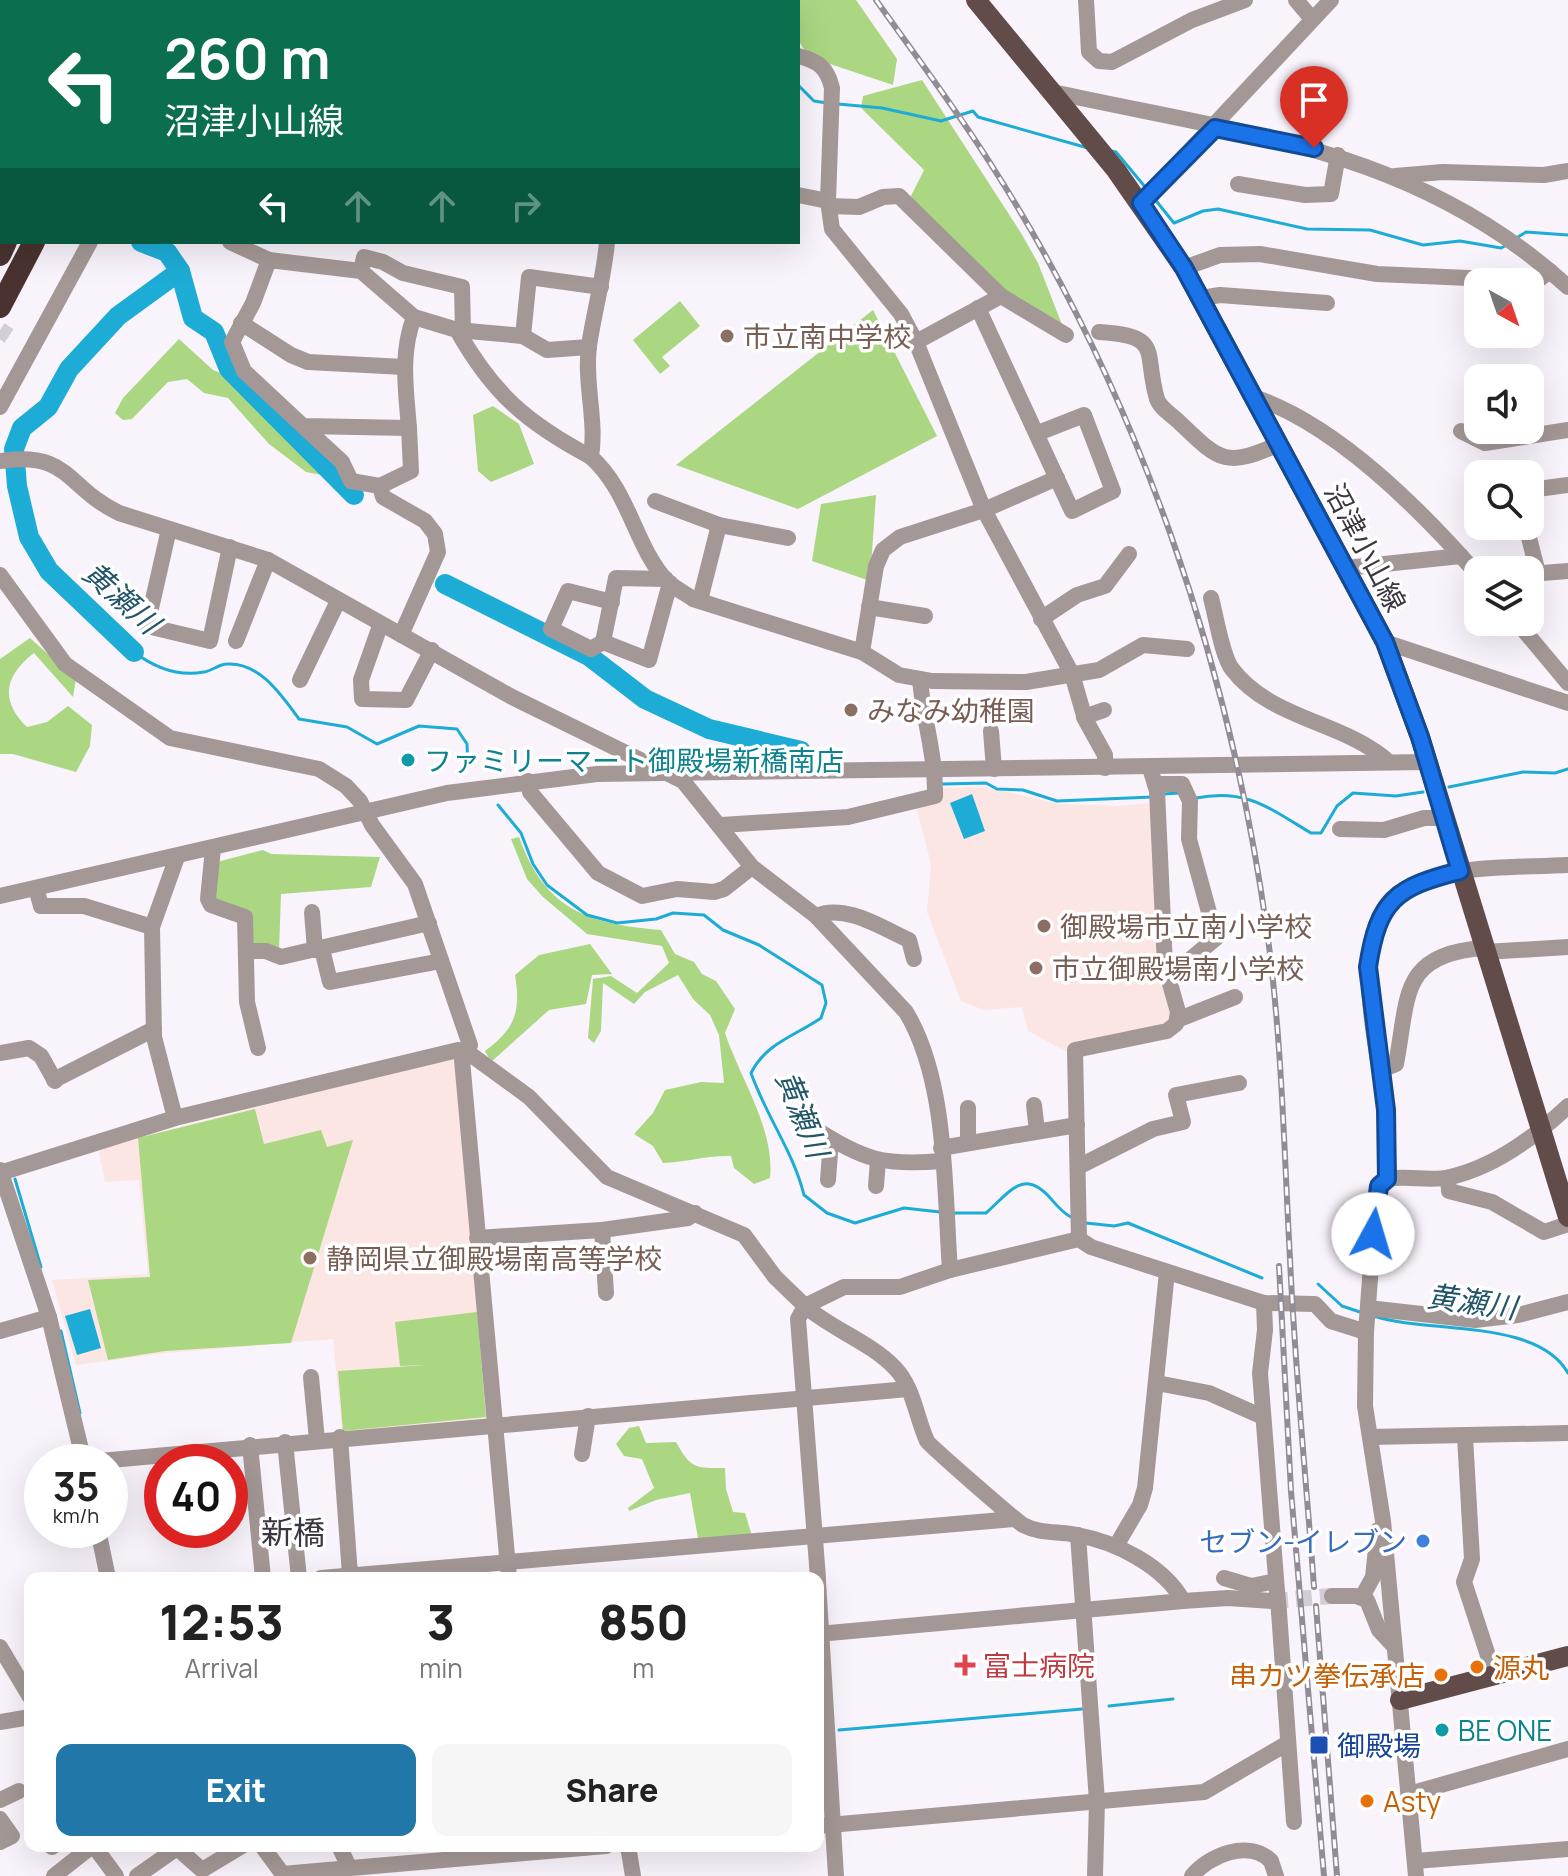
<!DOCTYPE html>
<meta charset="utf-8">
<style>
:root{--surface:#fff;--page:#f6f6f6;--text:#222;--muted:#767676;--accent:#2178a8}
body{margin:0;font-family:Manrope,"Noto Sans JP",sans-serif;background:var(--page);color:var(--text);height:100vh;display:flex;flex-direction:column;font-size:30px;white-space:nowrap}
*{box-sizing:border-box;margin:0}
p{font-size:26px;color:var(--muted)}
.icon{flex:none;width:44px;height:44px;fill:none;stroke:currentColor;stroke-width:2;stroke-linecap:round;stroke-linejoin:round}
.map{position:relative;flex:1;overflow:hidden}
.details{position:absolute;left:24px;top:1572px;width:800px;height:280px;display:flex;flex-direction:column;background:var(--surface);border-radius:16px;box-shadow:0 8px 32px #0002}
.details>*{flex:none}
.banner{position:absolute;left:0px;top:0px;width:800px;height:244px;box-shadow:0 8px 32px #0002;background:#0b6e4f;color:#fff;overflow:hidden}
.needle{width:52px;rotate:140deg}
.fabs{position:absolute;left:1464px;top:268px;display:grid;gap:16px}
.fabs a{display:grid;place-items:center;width:80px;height:80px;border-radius:16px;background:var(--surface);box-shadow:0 8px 32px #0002;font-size:40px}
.speed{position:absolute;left:24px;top:1444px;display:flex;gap:16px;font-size:40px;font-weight:700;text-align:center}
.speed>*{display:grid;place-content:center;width:104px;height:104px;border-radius:50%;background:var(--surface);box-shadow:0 8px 32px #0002;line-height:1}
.speed small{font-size:20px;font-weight:400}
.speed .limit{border:12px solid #d22;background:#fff;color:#111}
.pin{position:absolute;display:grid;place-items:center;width:68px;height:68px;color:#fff;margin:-82px -34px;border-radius:50% 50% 50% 0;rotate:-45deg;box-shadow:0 0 8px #0007}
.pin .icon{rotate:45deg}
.me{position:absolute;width:88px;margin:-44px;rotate:6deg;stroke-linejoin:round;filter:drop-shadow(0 0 6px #0008)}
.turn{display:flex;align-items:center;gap:28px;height:168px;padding:0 32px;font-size:36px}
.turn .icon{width:104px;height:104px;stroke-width:2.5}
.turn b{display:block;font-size:56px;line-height:68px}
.lanes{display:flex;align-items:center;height:76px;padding:0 32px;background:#0003;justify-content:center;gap:40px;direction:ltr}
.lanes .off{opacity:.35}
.eta{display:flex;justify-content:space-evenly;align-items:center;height:136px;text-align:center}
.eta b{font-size:48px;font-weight:800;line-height:56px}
.action{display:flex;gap:16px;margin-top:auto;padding:16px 32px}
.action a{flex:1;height:92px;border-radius:16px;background:var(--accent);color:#fff;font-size:32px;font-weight:800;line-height:92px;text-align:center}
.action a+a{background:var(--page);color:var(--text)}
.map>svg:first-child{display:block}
.education{fill:#fbe6e3}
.green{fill:#abd783}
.water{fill:#1dacd5}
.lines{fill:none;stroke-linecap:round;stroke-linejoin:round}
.stream{stroke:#1dacd5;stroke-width:3}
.river{stroke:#1dacd5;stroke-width:20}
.minor-tunnel{stroke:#d3cdd6;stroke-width:16;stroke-dasharray:16 8;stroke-linecap:butt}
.minor{stroke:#a49896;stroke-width:16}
.major{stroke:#614c49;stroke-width:20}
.highway{stroke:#49322f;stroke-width:22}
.rail-casing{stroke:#918c95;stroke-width:6}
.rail{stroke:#fff;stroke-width:3;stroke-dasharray:9;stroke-linecap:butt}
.minor-bridge{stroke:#a49896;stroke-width:16}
.route-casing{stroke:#114b97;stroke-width:20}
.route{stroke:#1a73e8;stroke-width:14}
.education-dot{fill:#8d6e63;stroke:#fff;stroke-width:3}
.culture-dot{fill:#0f9aa8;stroke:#fff;stroke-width:3}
.shop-dot{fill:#3f7fe0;stroke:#fff;stroke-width:3}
.health-dot{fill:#e0444e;stroke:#fff;stroke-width:3}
.food-dot{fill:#e8710a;stroke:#fff;stroke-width:3}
.transit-dot{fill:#1a4fb4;stroke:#fff;stroke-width:3}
.labels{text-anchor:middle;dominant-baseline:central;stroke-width:7;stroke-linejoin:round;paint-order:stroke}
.education-label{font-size:28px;fill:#785e54;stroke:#fff;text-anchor:start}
.street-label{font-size:28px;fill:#3b363f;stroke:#fff}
.culture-label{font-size:28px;fill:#0d838f;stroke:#fff;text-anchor:start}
.shop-label{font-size:28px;fill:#366cbe;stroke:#fff;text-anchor:end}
.health-label{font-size:28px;fill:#be3a42;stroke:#fff;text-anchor:start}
.food-label{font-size:28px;fill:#c56008;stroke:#fff;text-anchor:start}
.transit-label{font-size:28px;fill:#164399;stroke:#fff;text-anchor:start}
.water-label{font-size:30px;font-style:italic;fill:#225668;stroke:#fff}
.quarter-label{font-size:32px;fill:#3b363f;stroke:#fff}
</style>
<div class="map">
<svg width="1568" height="1876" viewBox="0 0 1568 1876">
<rect width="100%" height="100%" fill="#f9f3fc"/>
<g class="education">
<polygon points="985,787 1059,804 1119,806 1148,803 1153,809 1171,1015 1167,1023 1069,1053 1028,1031 1022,1007 984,1010 961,1001 927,912 931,864 916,805 941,788"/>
<polygon points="456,1056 487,1418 342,1432 333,1339 166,1353 76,1365 52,1280 148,1274 139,1180 105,1182 98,1148"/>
</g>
<g class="green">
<polygon points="795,0 856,0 897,59 893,85 809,57 798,40"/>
<polygon points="922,80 1021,233 1038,263 1066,335 1007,296 909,200 924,170 861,108 863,96"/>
<polygon points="680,301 700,326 662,357 670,366 660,374 633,340"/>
<polygon points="873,310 937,436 798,509 676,465"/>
<polygon points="179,339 213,370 231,377 327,476 306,472 269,444 228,398 204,393 187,379 168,382 132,419 123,420 115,413 123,398"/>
<polygon points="493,406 519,424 534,464 491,482 478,471 473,415"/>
<polygon points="876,495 870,581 812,561 821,504"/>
<path d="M30,638L76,679L73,697L34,653C4,676 0,701 27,727L47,722L68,706L92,725L90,746L76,772L13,754H0V659Z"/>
<path d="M519,837C545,910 588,924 661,930L675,954L694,962L702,974L716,981L735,1009L725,1033C740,1078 775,1129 770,1178L754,1184L734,1168L731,1156C707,1155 687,1162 663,1163L653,1146L634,1134L653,1113L665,1090L701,1082L724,1083L719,1035L710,1015L693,999L678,975L645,992L634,1004L603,983L601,1031L594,1043L588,1038L593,979L611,976L637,993L669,963L662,946L587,934L543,897L527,879L511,839Z"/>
<polygon points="263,850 271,854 380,857 371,887 281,894 279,951 249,944 241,913 212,903 217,862"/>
<path d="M590,944L612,974L592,975L586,1004L549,1010L491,1062L485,1051C515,1029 521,1012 515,975L539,955Z"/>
<polygon points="255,1109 264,1144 321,1130 327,1147 353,1140 291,1343 165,1351 108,1360 88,1280 150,1277 138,1138"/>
<polygon points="477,1312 486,1417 343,1431 338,1371 427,1365 400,1366 395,1322"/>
<path d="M639,1426L646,1443L676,1442C691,1469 695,1468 725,1468L726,1489L733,1512L745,1513L752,1536L698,1538L690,1493L656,1500L629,1511L628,1508L654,1488L642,1459L624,1456L616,1444L629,1428Z"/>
</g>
<g class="water">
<polygon points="972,794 985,831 964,839 950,803"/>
<polygon points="90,1309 101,1348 77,1355 65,1316"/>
</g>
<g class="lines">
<g class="stream">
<polyline points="337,0 346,2"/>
<polyline points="571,0 574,2"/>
<polyline points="449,2 458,0"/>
<polyline points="798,85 814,101 827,103"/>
<polyline points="838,104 882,108 941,121 973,111 978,117 1088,148"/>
<polyline points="1111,151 1116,152 1146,188"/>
<polyline points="1153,197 1174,223 1203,211 1218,209 1307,229 1370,230 1423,245 1460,241 1501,248 1505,246"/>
<polyline points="1518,237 1526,232 1568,235"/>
<path d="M134,652C155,668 178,677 204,672C212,671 219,664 227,664C260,662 282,696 299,719L347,727L377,744L419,726L457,729L467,744L468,767"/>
<polyline points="943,784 986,783 997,789 1023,790 1057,801 1152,797"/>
<polyline points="1449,787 1523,772 1555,773 1568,769"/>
<polyline points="1163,794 1179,793"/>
<path d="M1196,798C1246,788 1269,808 1311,833H1321L1337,806L1353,793L1396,796L1423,792"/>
<path d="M498,805L521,833L533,864L547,885L587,915L617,923L656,919L673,913L704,915L723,930L759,945L822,985L826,1003L821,1018C795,1036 766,1043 751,1073C766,1116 793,1151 804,1195L827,1213L855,1223L904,1208L940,1212"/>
<polyline points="15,1179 41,1267"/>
<path d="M952,1213H986C1011,1191 1024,1167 1052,1200C1058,1207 1063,1213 1071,1217"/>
<polyline points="1086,1223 1114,1226 1128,1223 1262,1278"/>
<polyline points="1318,1284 1342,1306 1363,1313"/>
<path d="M1374,1316C1428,1334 1537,1318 1568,1373"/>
<polyline points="61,1331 80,1413"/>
<polyline points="1109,1706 1173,1699"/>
<polyline points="839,1730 1082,1709"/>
</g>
<g class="river">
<polyline points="52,0 52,2"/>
<polyline points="141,242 167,252 180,271 193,318 214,332 229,369 354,495"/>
<polyline points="445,584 589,656 645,699 709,729 801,751"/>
<polyline points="134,652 49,571 29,537 17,486 14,449 22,428 48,407 69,369 118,316 180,271"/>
</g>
<g class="minor-tunnel">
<polyline points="0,330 9,336"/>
<polyline points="1272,1601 1332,1596"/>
</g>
<g class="minor">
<polyline points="634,0 640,2"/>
<polyline points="1086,0 1089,52 1099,61 1112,62 1192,20 1245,0"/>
<polyline points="1296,0 1312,19"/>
<polyline points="86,2 87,0"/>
<polyline points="197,2 197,0"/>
<polyline points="377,2 377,0"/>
<path d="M798,56C818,61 827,67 832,88L828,201L832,229L901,314L916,342L984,510L1072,674L1085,719L1105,755V768"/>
<path d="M1053,92C1243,134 1417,149 1568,287"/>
<polyline points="1395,176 1443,172 1544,175 1568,171"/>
<polyline points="1238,184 1305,195 1331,194 1338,155"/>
<polyline points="0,185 2,182"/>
<polyline points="798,195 828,201"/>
<polyline points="1141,203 1331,0"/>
<polyline points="829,206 859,207 883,197 899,196 1001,296 1066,335"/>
<path d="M230,242L269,260L361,271L414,317L457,330C493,394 527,423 591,457"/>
<path d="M607,242C604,277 594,312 589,346C584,383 597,420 591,457C630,492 635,547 667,581C674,588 685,593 693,599L862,652L899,675L932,681L1026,682L1099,670L1143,645L1187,649"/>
<path d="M269,260L253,303L232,342L244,371L303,426L409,428C406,390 400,354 414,317"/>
<polyline points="1184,268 1220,255 1260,254 1377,274 1537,281 1550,271"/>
<polyline points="361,271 364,257 383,262 403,273 462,287 463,331"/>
<polyline points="1201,298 1220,295 1327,303"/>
<polyline points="978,308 1072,511 1113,491 1084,415 1038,433"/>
<polyline points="241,323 291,355 308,362 404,367"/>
<polyline points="457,330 523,336 529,277 601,287"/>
<path d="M1099,332C1164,336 1143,351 1157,399C1160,408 1172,415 1178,421C1219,460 1224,469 1279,444"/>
<polyline points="523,336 547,350 589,347"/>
<polyline points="916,342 1001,296"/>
<path d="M1254,397C1337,425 1420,509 1478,575"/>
<polyline points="0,407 90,242"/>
<polyline points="303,426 342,462 351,481 380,486 383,497 425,521 435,534 438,552 401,635"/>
<polyline points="1461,431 1485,443 1568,430"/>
<path d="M0,461C71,451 65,487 119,513L268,560L512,697L683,781L752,867L816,916L906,1012C948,1082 944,1190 950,1270"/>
<polyline points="380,486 411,471 409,428"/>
<polyline points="1530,490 1568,485"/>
<polyline points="655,501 719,525 788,538"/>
<polyline points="1526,526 1538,573"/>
<polyline points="169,529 147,626 210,641 230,547"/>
<polyline points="1346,568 1461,556"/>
<polyline points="1530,574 1568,571"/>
<polyline points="0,575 65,664 170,738 319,769 346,786 360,801 372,825 415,884 470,1045 462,1060 509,1578"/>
<path d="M1211,598C1216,616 1222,656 1232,669C1271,720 1343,721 1389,762"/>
<polyline points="700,600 719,525"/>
<polyline points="612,602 568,591 551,629 591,649 603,642 649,660 670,583"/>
<polyline points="869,607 925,616"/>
<polyline points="1041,619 1077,595 1105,586 1129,554"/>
<polyline points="1517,622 1568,683"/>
<polyline points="380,626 361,680 362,699 406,700 432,650"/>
<polyline points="236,641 268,560"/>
<polyline points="603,642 616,578 666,579"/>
<polyline points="1385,642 1568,703"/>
<polyline points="862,652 876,566 883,550 900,537 984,510 1057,478"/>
<polyline points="300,680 338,601"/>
<polyline points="1084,717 1104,710"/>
<polyline points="991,731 994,769"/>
<polyline points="528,781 530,792 598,873 642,896 677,889 714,892 724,889 752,867"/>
<polyline points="1155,784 1182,784 1190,801 1189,839 1216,938 1192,958"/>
<path d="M721,825L848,817L935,796C936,756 923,719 920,679"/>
<polyline points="1340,829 1384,830 1424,818 1445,818"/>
<polyline points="213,848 208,899 211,905 245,917 247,1002 258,1048"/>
<polyline points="36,888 41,906 84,906 152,927"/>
<polyline points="0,896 447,793 597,774 1427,762"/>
<polyline points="312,912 315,950"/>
<path d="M816,916C845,903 882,928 909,940L914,959"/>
<polyline points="322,949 330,982 441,961"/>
<polyline points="246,951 266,951 281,957 429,923"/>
<polyline points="1485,952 1568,947"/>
<polyline points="1177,1020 1235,997"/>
<polyline points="0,1053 29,1048 41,1056 55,1081"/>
<path d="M1381,1070L1396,1064C1409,997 1399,954 1484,948"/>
<polyline points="54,1080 154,1029"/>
<polyline points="1034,1105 1037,1131"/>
<polyline points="175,1118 154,1037 152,927 177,857"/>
<path d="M814,1128C863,1160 884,1166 942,1161"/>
<polyline points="968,1142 968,1108"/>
<polyline points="941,1148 1077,1125"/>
<polyline points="1078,1167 1153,1129 1183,1122 1176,1095 1239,1083"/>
<polyline points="0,1170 49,1317 84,1462"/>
<polyline points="0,1173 175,1118 458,1050 466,1051 529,1097 607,1177 744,1235 775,1277 805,1306 844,1287 900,1287 950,1270 1079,1239 1091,1247 1264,1303 1315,1304 1331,1321 1366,1332"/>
<polyline points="1448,1178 1449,1191 1492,1202 1544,1232 1568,1224"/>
<path d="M1387,1179C1387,1154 1388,1130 1385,1106C1379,1050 1342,921 1406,888C1454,863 1516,868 1568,865"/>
<polyline points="828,1180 831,1139"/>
<polyline points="876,1186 878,1160"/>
<polyline points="602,1230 606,1293"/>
<polyline points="477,1238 602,1230 688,1218 695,1213"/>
<polyline points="1079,1239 1075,1050 1167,1031 1176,1024 1178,1012 1165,966 1157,791 1150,768"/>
<polyline points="1264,1303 1265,1330 1260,1373 1277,1591"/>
<polyline points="1368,1308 1475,1320 1518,1315 1568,1302"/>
<polyline points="0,1331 49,1317"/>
<polyline points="311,1377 317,1440"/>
<polyline points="1157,1383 1209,1393 1263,1417"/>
<polyline points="340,1437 350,1575"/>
<polyline points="1370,1437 1568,1433"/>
<polyline points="1465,1437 1472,1559 1464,1582 1494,1674"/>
<polyline points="285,1442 299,1578"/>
<polyline points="250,1445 263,1578"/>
<polyline points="582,1454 588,1416"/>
<polyline points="88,1462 908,1389"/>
<polyline points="98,1530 108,1578"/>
<polyline points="1078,1535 1097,1801 1095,1876"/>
<polyline points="1116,1546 1140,1505 1145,1488 1167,1272"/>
<polyline points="321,1578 1014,1519"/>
<path d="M818,1578L798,1319L805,1306C833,1330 870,1342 895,1368C914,1388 916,1417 927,1441C930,1446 1015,1520 1023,1525C1040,1534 1059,1531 1077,1535C1116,1542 1164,1566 1183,1601"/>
<polyline points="1224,1578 1251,1586 1276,1581"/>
<polyline points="818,1581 836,1876"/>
<polyline points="1332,1596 1356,1596 1367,1600 1379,1630 1393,1645"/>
<polyline points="1362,1597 1373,1577 1378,1530"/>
<polyline points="1279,1612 1294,1822"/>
<polyline points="818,1634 1183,1601 1228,1598 1272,1601"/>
<polyline points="0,1647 30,1697"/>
<polyline points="0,1722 30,1717"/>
<polyline points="1409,1794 1568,1749"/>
<polyline points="0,1800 19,1791"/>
<polyline points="0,1819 12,1836 0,1842"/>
<polyline points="818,1826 1204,1792 1288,1743"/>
<polyline points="94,1846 116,1876"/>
<polyline points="262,1846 284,1876"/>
<polyline points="339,1846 349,1867"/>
<polyline points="628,1846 633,1876"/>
<polyline points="52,1847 53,1846"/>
<polyline points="1415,1861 1568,1849"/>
<polyline points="282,1874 606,1846"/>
<polyline points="54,1876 92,1846"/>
<polyline points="137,1876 177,1848 202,1870 242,1846"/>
<path d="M1192,1876C1209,1855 1249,1839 1271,1861L1276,1876"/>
<path d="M1416,1876L1383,1521L1365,1406L1366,1332L1376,1199L1379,1186L1387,1179C1408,1175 1430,1182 1450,1177C1495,1167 1536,1136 1568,1106"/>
</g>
<g class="major">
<polyline points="976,0 1116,170 1184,268 1385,642 1420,737 1568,1217"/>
<polyline points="1400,1700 1568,1656"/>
</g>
<g class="highway">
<polyline points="123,2 124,0"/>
<polyline points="150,2 151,0"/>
<polyline points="0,255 6,242"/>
<polyline points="0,307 34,242"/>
</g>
<g class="rail-casing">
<g id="rail">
<path d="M876,0C915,55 956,109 992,166C1138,394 1230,664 1267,931C1282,1040 1284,1150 1290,1259C1295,1369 1306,1478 1314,1587"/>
<polyline points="1279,1266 1291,1491 1324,1876"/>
<polyline points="1316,1606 1337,1876"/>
</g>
</g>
<use href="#rail" class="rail"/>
<polyline class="minor-bridge" points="1277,1591 1279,1612"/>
</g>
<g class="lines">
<g class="route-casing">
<path id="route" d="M1314,148L1215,128L1141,203L1184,268L1385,642L1420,737L1460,871C1396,887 1378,900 1368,967L1386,1110L1387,1179L1379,1186L1373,1234"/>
</g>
<use href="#route" class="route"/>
</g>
<g class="education-dot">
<circle cx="727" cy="336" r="8"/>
<circle cx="851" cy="710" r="8"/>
<circle cx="1044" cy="926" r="8"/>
<circle cx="1036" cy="968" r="8"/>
<circle cx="310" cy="1258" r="8"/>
</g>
<g class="culture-dot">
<circle cx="408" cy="760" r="8"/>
<circle cx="1442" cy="1730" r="8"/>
</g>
<circle class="shop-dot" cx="1423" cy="1541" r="8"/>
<path class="health-dot" d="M961 1653h8v8h8v8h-8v8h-8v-8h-8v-8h8z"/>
<g class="food-dot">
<circle cx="1477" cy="1667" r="8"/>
<circle cx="1441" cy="1675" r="8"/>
<circle cx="1367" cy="1801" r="8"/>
</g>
<rect class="transit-dot" x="1309" y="1735" width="20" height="20" rx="4"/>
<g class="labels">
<g class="education-label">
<text x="743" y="336">市立南中学校</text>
<text x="867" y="710">みなみ幼稚園</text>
<text x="1060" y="926">御殿場市立南小学校</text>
<text x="1052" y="968">市立御殿場南小学校</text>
<text x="326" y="1258">静岡県立御殿場南高等学校</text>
</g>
<g class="street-label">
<text transform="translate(1366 547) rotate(62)">沼津小山線</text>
</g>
<g class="culture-label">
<text x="424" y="760">ファミリーマート御殿場新橋南店</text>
<text x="1458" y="1730">BE ONE</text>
</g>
<g class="shop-label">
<text x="1407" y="1541">セブン-イレブン</text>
</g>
<g class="health-label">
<text x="983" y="1665">富士病院</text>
</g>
<g class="food-label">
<text x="1493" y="1667">源丸</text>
<text x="1425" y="1675" text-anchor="end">串カツ拳伝承店</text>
<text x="1383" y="1801">Asty</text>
</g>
<g class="transit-label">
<text x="1337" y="1745">御殿場</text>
</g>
<g class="water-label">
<text transform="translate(122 597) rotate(42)">黄瀬川</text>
<text transform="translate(803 1114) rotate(68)">黄瀬川</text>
<text transform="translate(1472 1301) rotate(8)">黄瀬川</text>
</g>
<g class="quarter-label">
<text x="293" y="1532">新橋</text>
</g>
</g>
</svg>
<div class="fabs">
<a><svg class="needle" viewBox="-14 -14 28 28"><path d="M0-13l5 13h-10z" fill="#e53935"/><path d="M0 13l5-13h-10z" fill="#767676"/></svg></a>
<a><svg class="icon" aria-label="sound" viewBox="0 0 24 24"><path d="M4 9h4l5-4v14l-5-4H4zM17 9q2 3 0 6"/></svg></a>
<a><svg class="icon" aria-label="search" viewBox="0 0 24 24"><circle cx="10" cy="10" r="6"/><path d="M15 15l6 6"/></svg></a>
<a><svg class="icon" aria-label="layers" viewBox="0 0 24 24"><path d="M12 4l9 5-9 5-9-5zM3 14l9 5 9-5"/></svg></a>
</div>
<div class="speed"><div>35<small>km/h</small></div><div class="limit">40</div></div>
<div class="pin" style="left:1314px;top:148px;background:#d93025"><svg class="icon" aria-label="arrive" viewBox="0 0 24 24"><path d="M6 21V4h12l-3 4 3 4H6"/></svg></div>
<svg class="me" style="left:1373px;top:1234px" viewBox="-20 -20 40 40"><circle r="19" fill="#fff"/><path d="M0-13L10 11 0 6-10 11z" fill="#1a73e8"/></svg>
<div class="banner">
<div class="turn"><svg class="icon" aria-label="left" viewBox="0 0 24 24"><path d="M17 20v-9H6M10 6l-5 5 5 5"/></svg><div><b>260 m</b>沼津小山線</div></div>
<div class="lanes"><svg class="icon" aria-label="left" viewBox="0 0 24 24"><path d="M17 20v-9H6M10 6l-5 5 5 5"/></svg><svg class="icon off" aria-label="ahead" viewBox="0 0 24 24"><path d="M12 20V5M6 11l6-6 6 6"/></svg><svg class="icon off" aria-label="ahead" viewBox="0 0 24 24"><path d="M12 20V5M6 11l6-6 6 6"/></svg><svg class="icon off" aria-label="right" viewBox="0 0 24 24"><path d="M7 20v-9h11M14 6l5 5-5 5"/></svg></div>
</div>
<section class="details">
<div class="eta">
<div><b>12:53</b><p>Arrival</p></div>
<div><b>3</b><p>min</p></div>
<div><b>850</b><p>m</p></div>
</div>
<div class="action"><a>Exit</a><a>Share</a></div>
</section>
</div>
